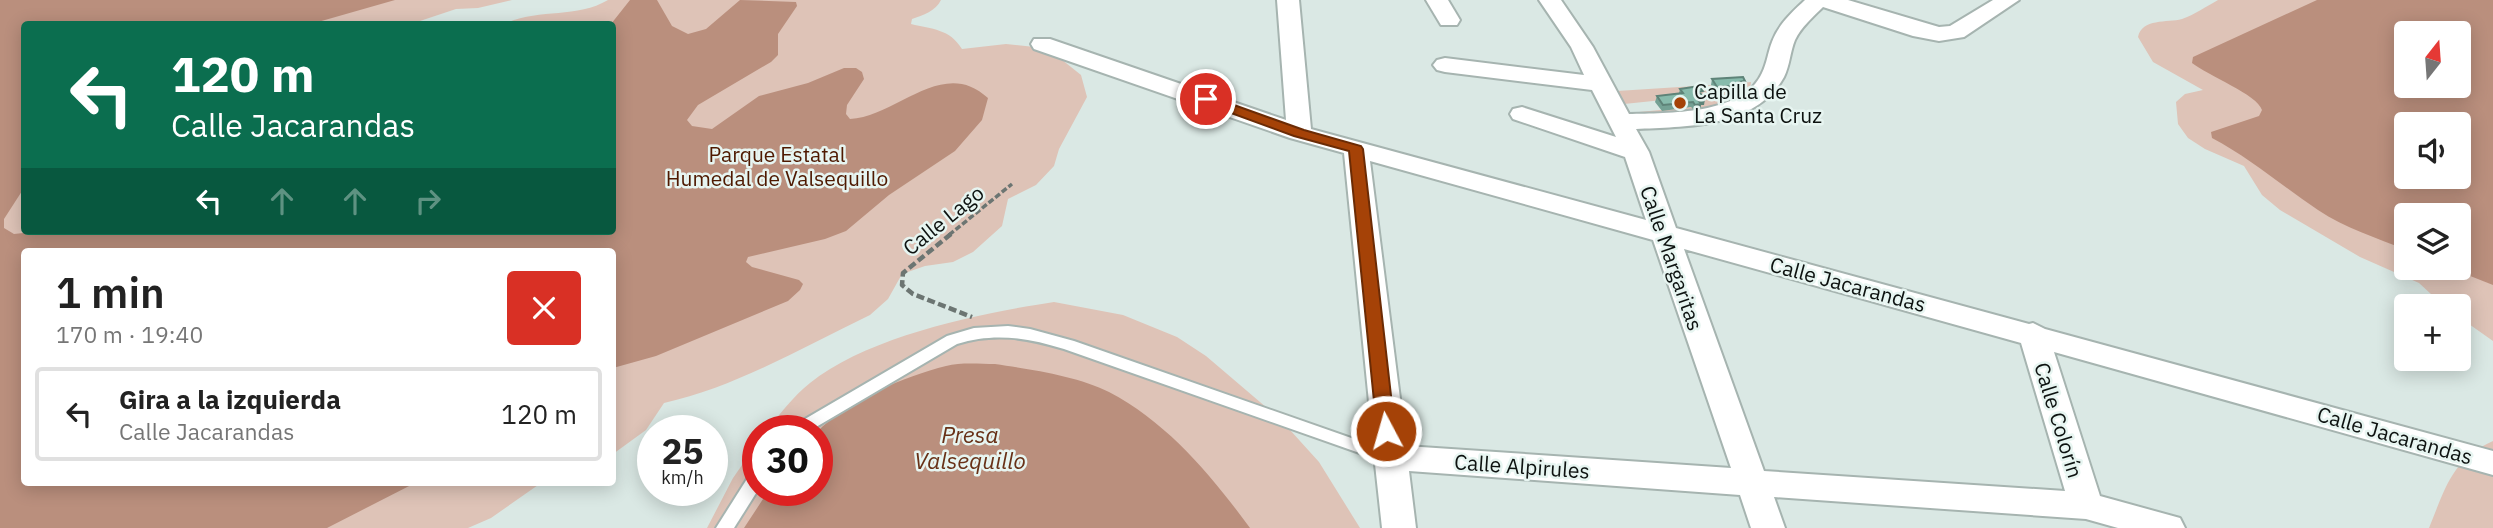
<!DOCTYPE html>
<html lang="es">
<meta charset="utf-8">
<style>
:root{--surface:#fff;--page:#f2f2f2;--text:#222;--muted:#767676;--line:#e0e0e0}
body{margin:0;font-family:"IBM Plex Sans",sans-serif;background:var(--page);color:var(--text);height:100vh;display:flex;flex-direction:column;font-size:26px;white-space:nowrap}
*{box-sizing:border-box;margin:0}
p{font-size:23px;color:var(--muted)}
.icon{flex:none;width:38px;height:38px;fill:none;stroke:currentColor;stroke-width:2;stroke-linecap:round;stroke-linejoin:round}
.map{position:relative;flex:1;overflow:hidden}
.drawer{position:absolute;left:21px;top:248px;width:595px;height:238px;display:flex;flex-direction:column;background:var(--surface);border-radius:7px;box-shadow:0 4px 18px #0003}
.drawer>*{flex:none}
.hud{position:absolute;left:21px;top:21px;width:595px;height:214px;border-radius:7px;box-shadow:0 4px 18px #0003;background:#0b6e4f;color:#fff;overflow:hidden}
.needle{width:46px;rotate:17deg}
.fabs{position:absolute;left:2394px;top:21px;display:grid;gap:14px}
.fabs a{display:grid;place-items:center;width:77px;height:77px;border-radius:7px;background:var(--surface);box-shadow:0 4px 18px #0003;font-size:35px}
.speed{position:absolute;left:637px;top:415px;display:flex;gap:14px;font-size:35px;font-weight:700;text-align:center}
.speed>*{display:grid;place-content:center;width:91px;height:91px;border-radius:50%;background:var(--surface);box-shadow:0 4px 18px #0003;line-height:1}
.speed small{font-size:18px;font-weight:400}
.speed .limit{border:10px solid #d22;background:#fff;color:#111}
.pin{position:absolute;display:grid;place-items:center;width:60px;height:60px;color:#fff;margin:-30px;border:4px solid #fff;border-radius:50%;box-shadow:0 2px 7px #0007}
.me{position:absolute;width:77px;margin:-38px;rotate:354deg;stroke-linejoin:round;filter:drop-shadow(0 0 5px #0008)}
.turn{display:flex;align-items:center;gap:24px;height:147px;padding:0 35px;font-size:32px}
.turn .icon{width:91px;height:91px;stroke-width:2.5}
.turn b{display:block;font-size:49px;line-height:60px}
.lanes{display:flex;align-items:center;height:66px;padding:0 35px;background:#0003;justify-content:center;gap:35px;direction:ltr}
.lanes .off{opacity:.35}
.round{display:grid;place-items:center;flex:none;width:74px;height:74px;border-radius:7px;background:var(--page)}
.summary{display:flex;align-items:center;justify-content:space-between;height:119px;padding:0 35px}
h1{font-size:42px;font-weight:600;line-height:52px}
ul{padding:0;list-style:none}
li{display:flex;align-items:center;gap:21px;height:94px;margin:0 14px 10px;padding:0 21px;border:4px solid var(--line);border-radius:7px}
li div{flex:1}
li b{display:block;font-size:26px}
li em{font-style:normal}
.map>svg:first-child{display:block}
.green{fill:#dec3b7;fill-rule:evenodd}
.water{fill:#ba8f7d;fill-rule:evenodd}
.lines{fill:none;stroke-linecap:round;stroke-linejoin:round}
.service-casing{stroke:#a6b4b0;stroke-width:4}
.minor-casing{stroke:#a6b4b0;stroke-width:4}
.path-far1{stroke:#6c7572;stroke-width:3.5;stroke-dasharray:6 2.5;stroke-linecap:butt}
.path{stroke:#6c7572;stroke-width:4.5;stroke-dasharray:8 3.5;stroke-linecap:butt}
.service{fill:#fff;fill-rule:evenodd}
.minor{fill:#fff;fill-rule:evenodd}
.wall{fill:#74a194}
.shaded-wall{fill:#5e8378}
.building{fill:#87bbac;stroke:#5e8378;stroke-width:2}
.route{fill:#a54207;stroke:#6b2b05;stroke-width:2}
.poi-dot{fill:#a54207;stroke:#e7f5f1;stroke-width:2.5}
.labels{text-anchor:middle;dominant-baseline:central;stroke-width:5;stroke-linejoin:round;paint-order:stroke}
.poi-label{font-size:21px;fill:#0d1210;stroke:#e7f5f1;text-anchor:start}
.park-label{font-size:21px;fill:#4e1900;stroke:#e7f5f1}
.street-label{font-size:21px;fill:#0d1210;stroke:#e7f5f1}
.water-label{font-size:23px;font-style:italic;fill:#683117;stroke:#e7f5f1}
</style>
<div class="map">
<svg width="2493" height="528" viewBox="0 0 2493 528">
<rect width="100%" height="100%" fill="#dae8e4"/>
<g class="green">
<path d="M0,0H512L478,8L456,9L411,24H24V231H612V24H504C537,8 576,19 608,0H941C936,11 923,15 912,19L911,24C932,29 950,29 962,49L1006,44L1044,48L1056,55L1081,75L1087,97L1059,149L1054,166L1036,185L1008,199L1002,226L973,252L953,262L925,266L902,274L888,299L870,315C803,347 736,387 664,403L646,430L613,454L612,252H24V483H541L491,518L468,528H0Z"/>
<path d="M2218,0H2493V341L2459,317V306H2444L2419,283L2360,257L2280,210L2262,195L2244,166L2205,149L2188,138L2178,124L2176,102L2185,94L2203,90L2153,62L2138,37C2142,18 2167,23 2182,19C2194,15 2207,6 2218,0ZM2406,33H2459V86H2406ZM2406,124H2459V177H2406ZM2406,215H2459V268H2406Z"/>
<polygon points="1751,82 1749,98 1695,116 1634,121 1629,113 1691,107 1699,110 1682,98 1624,104 1617,91 1711,85 1716,92 1741,83"/>
<path d="M1054,302L1123,315L1177,337L1206,356L1281,420L1319,462L1360,528H707L733,478L758,442V490H817V430H766C780,415 793,396 810,383C868,336 981,313 1054,302Z"/>
<path d="M2493,441V528H2429C2445,489 2452,459 2493,441Z"/>
</g>
<g class="water">
<path d="M0,0H395L311,24H24V188L4,219V228L14,234L42,231H612L611,24L630,0H657L672,26L688,34L706,29L740,0L796,2L797,6L778,34V55L771,62L698,105L687,120L692,126L712,129L759,96L808,83L844,68H856L862,72L864,79L847,105L846,114L850,119C898,116 943,56 988,98L982,120L955,151L889,195L846,231L825,239L748,257L746,262L752,267L799,280L803,284L800,290L788,301L656,356L613,368L612,252H24V483H415L327,528H0Z"/>
<path d="M2317,0H2493V285L2450,268H2459V215H2406V250C2377,238 2345,228 2318,210C2282,186 2250,158 2212,138L2211,132L2259,116L2262,110C2258,95 2207,75 2192,63L2193,57ZM2406,33H2459V86H2406ZM2406,124H2459V177H2406Z"/>
<path d="M995,364C1029,369 1078,376 1109,392C1168,423 1211,475 1250,528H744L769,490H817V432C847,401 905,376 946,366C961,362 980,364 995,364Z"/>
</g>
<g class="lines">
<g class="service-casing">
<g id="service">
<path d="M1008,326L1030,329L1074,341L1394,453L1396,457L1394,461L1388,463L1064,349C1027,338 995,332 957,344L811,430H791L793,426L947,336L974,328Z"/>
<polygon points="758,470 758,490 734,528 716,528 752,471"/>
</g>
</g>
<g class="minor-casing">
<g id="minor">
<path d="M1277,0H1299L1311,129L1646,220L1625,157L1513,119L1510,114L1513,109L1522,107L1616,137L1592,90L1445,72L1437,70L1433,65L1437,60L1445,58L1584,75L1571,47L1539,0H1561L1593,47L1629,114C1667,113 1743,115 1762,73C1767,63 1768,52 1772,42C1778,25 1792,12 1805,0H1848L1939,27L1950,26L1993,0H2019L1964,37L1939,41L1913,36L1823,7C1813,17 1801,27 1795,40C1790,52 1790,65 1784,77C1757,127 1686,127 1636,129L1649,152L1676,228L2029,324L2033,323L2045,329L2493,451V475L2054,352L2100,496L2180,518L2185,528H2118L2086,519L1774,497L1785,528H1751L1740,495L1409,471L1416,528H1382L1375,464L1372,457L1374,452L1344,153L1290,138L1034,49L1031,44L1034,39H1050L1286,120ZM1370,161L1653,240L1731,468L1406,446ZM1684,249L2021,343L2065,491L1764,471Z"/>
<polygon points="1426,0 1448,0 1460,20 1457,25 1441,25"/>
</g>
</g>
<polyline class="path-far1" points="949,235 1012,184"/>
<polyline class="path" points="951,234 903,273 902,285 913,294 972,317"/>
<use href="#service" class="service"/>
<use href="#minor" class="minor"/>
</g>
<g class="wall">
<polygon points="1712,79 1745,81 1744,87 1742,87 1740,91 1716,92 1711,85"/>
<polygon points="1680,89 1702,95 1704,105 1701,105 1700,109 1694,110 1691,107 1662,111 1655,102 1657,96 1679,93"/>
</g>
<polygon class="shaded-wall" points="1705,99 1704,105 1701,105 1700,109 1694,110 1698,100"/>
<g class="building">
<polygon points="1743,77 1745,81 1739,82 1742,85 1717,87 1712,79"/>
<polygon points="1699,86 1703,91 1699,92 1705,99 1698,100 1701,104 1695,105 1693,102 1663,105 1657,96 1683,93 1680,89"/>
</g>
<polygon class="route" points="1206,95 1304,130 1361,146 1363,149 1395,431 1392,436 1379,436 1377,431 1349,151 1294,136 1201,102 1201,96"/>
<circle class="poi-dot" cx="1680" cy="103" r="7"/>
<g class="labels">
<g class="poi-label">
<text x="1694" y="91">Capilla de<tspan x="1694" dy="24">La Santa Cruz</tspan></text>
</g>
<g class="park-label">
<text x="777" y="154">Parque Estatal<tspan x="777" dy="24">Humedal de Valsequillo</tspan></text>
</g>
<g class="street-label">
<text transform="translate(943 220) rotate(-39)">Calle Lago</text>
<text transform="translate(1672 258) rotate(71)">Calle Margaritas</text>
<text transform="translate(1848 284) rotate(15)">Calle Jacarandas</text>
<text transform="translate(2059 420) rotate(73)">Calle Colorín</text>
<text transform="translate(2395 435) rotate(16)">Calle Jacarandas</text>
<text transform="translate(1522 466) rotate(4)">Calle Alpirules</text>
</g>
<g class="water-label">
<text x="970" y="434">Presa<tspan x="970" dy="26">Valsequillo</tspan></text>
</g>
</g>
</svg>
<div class="fabs">
<a><svg class="needle" viewBox="-14 -14 28 28"><path d="M0-13l5 13h-10z" fill="#e53935"/><path d="M0 13l5-13h-10z" fill="#767676"/></svg></a>
<a><svg class="icon" aria-label="sound" viewBox="0 0 24 24"><path d="M4 9h4l5-4v14l-5-4H4zM17 9q2 3 0 6"/></svg></a>
<a><svg class="icon" aria-label="layers" viewBox="0 0 24 24"><path d="M12 4l9 5-9 5-9-5zM3 14l9 5 9-5"/></svg></a>
<a>+</a>
</div>
<div class="speed"><div>25<small>km/h</small></div><div class="limit">30</div></div>
<div class="pin" style="left:1206px;top:99px;background:#d93025"><svg class="icon" aria-label="arrive" viewBox="0 0 24 24"><path d="M6 21V4h12l-3 4 3 4H6"/></svg></div>
<svg class="me" style="left:1386px;top:431px" viewBox="-20 -20 40 40"><circle r="17" fill="#a54207" stroke="#fff" stroke-width="3"/><path d="M0-11L8 9 0 5-8 9z" fill="#fff"/></svg>
<div class="hud">
<div class="turn"><svg class="icon" aria-label="left" viewBox="0 0 24 24"><path d="M17 20v-9H6M10 6l-5 5 5 5"/></svg><div><b>120 m</b>Calle Jacarandas</div></div>
<div class="lanes"><svg class="icon" aria-label="left" viewBox="0 0 24 24"><path d="M17 20v-9H6M10 6l-5 5 5 5"/></svg><svg class="icon off" aria-label="ahead" viewBox="0 0 24 24"><path d="M12 20V5M6 11l6-6 6 6"/></svg><svg class="icon off" aria-label="ahead" viewBox="0 0 24 24"><path d="M12 20V5M6 11l6-6 6 6"/></svg><svg class="icon off" aria-label="right" viewBox="0 0 24 24"><path d="M7 20v-9h11M14 6l5 5-5 5"/></svg></div>
</div>
<section class="drawer">
<div class="summary"><div><h1>1 min</h1><p>170 m · 19:40</p></div><a class="round" style="background:#d93025;color:#fff"><svg class="icon" aria-label="close" viewBox="0 0 24 24"><path d="M6 6l12 12M18 6L6 18"/></svg></a></div>
<ul>
<li><svg class="icon" aria-label="left" viewBox="0 0 24 24"><path d="M17 20v-9H6M10 6l-5 5 5 5"/></svg><div><b>Gira a la izquierda</b><p>Calle Jacarandas</p></div><em>120 m</em></li>
</ul>
</section>
</div>
